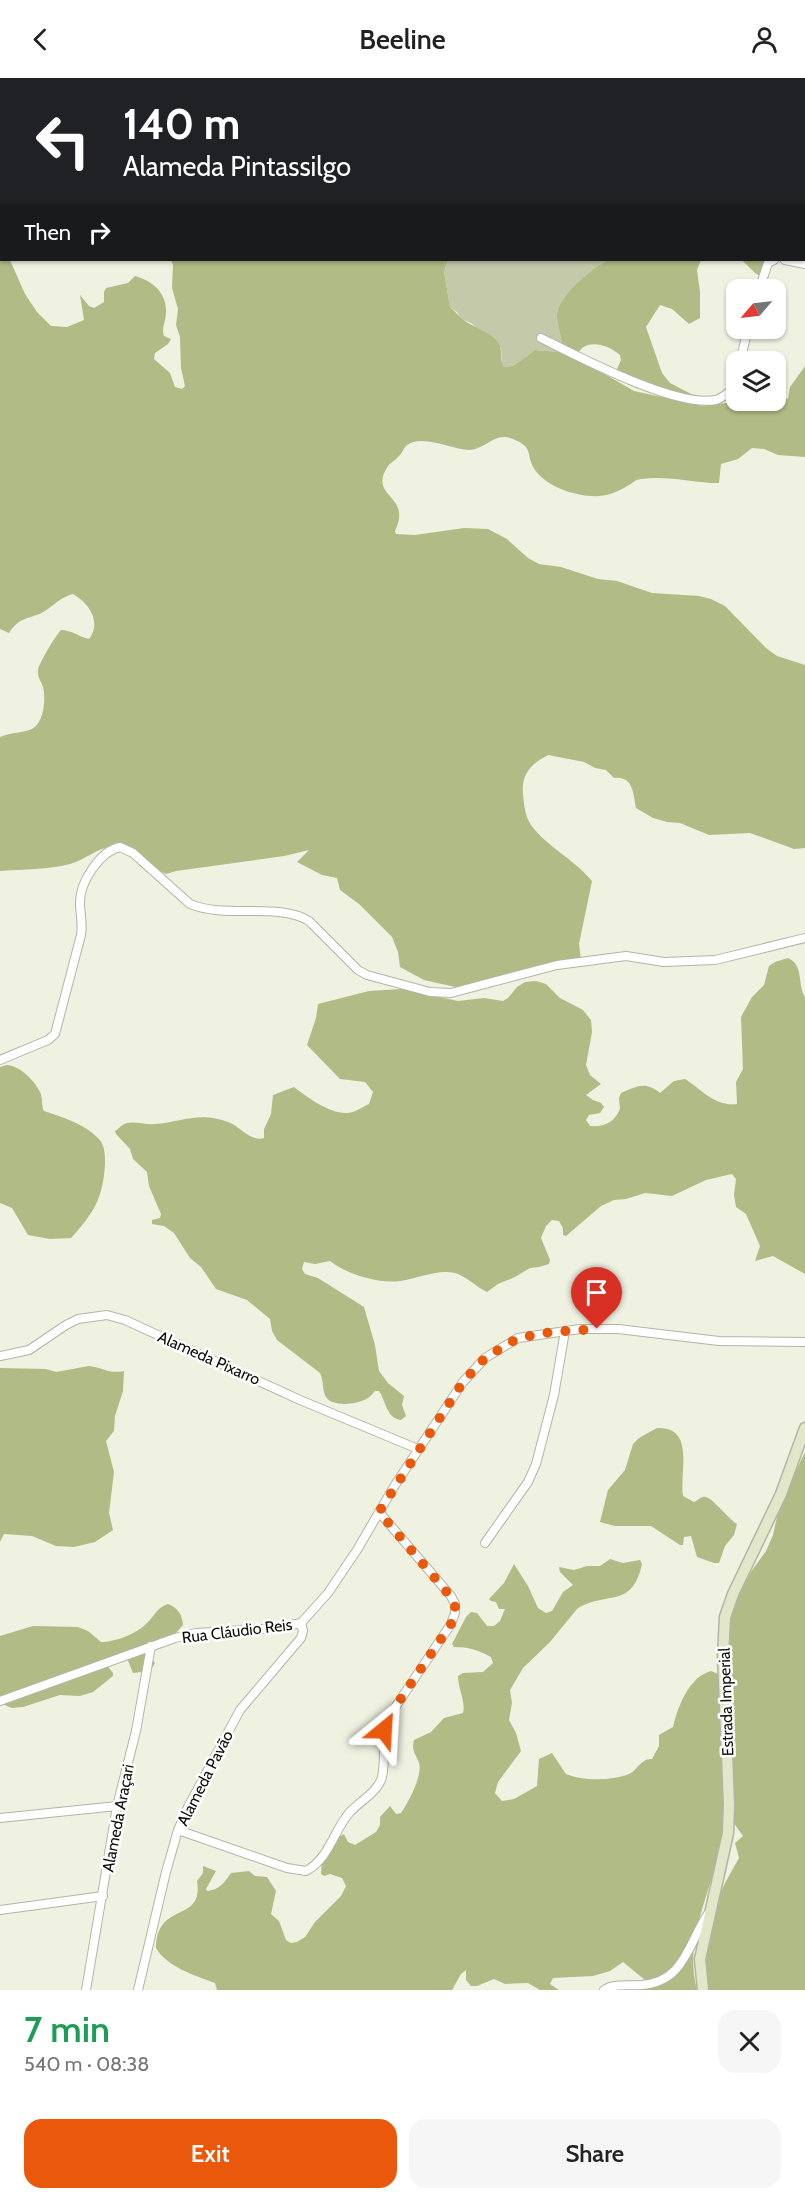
<!DOCTYPE html>
<meta charset="utf-8">
<style>
:root{--surface:#fff;--page:#f6f6f6;--text:#222;--muted:#767676;--accent:#ea580c}
body{margin:0;font-family:Cabin,sans-serif;background:var(--page);color:var(--text);height:100vh;display:flex;flex-direction:column;font-size:22px;white-space:nowrap}
*{box-sizing:border-box;margin:0}
p{font-size:20px;color:var(--muted)}
.icon{flex:none;width:33px;height:33px;fill:none;stroke:currentColor;stroke-width:2;stroke-linecap:round;stroke-linejoin:round}
.map{position:relative;height:1912px;overflow:hidden}
.sheet{display:flex;flex-direction:column;background:var(--surface);flex:1}
.sheet>*{flex:none}
.guide{position:absolute;left:0px;top:0px;width:806px;height:183px;box-shadow:0 2px 4px #0004;background:#202124;color:#fff;overflow:hidden}
.needle{width:39px;rotate:242deg}
.tools{position:absolute;left:726px;top:201px;display:grid;gap:12px}
.tools a{display:grid;place-items:center;width:60px;height:60px;border-radius:12px;background:var(--surface);box-shadow:0 2px 4px #0004;font-size:30px}
.pin{position:absolute;display:grid;place-items:center;width:51px;height:51px;color:#fff;margin:-62px -26px;border-radius:50% 50% 50% 0;rotate:-45deg;box-shadow:0 0 6px #0007}
.pin .icon{rotate:45deg}
.me{position:absolute;width:66px;margin:-33px;rotate:27deg;stroke-linejoin:round;filter:drop-shadow(0 0 4px #0008)}
.turn{display:flex;align-items:center;gap:21px;height:126px;padding:0 24px;font-size:27px}
.turn .icon{width:78px;height:78px;stroke-width:2.5}
.turn b{display:block;font-size:42px;line-height:51px}
.then{display:flex;align-items:center;height:57px;padding:0 24px;background:#0003;gap:12px;font-size:22px}
.round{display:grid;place-items:center;flex:none;width:63px;height:63px;border-radius:18px;background:var(--page)}
.head{display:flex;align-items:center;justify-content:space-between;height:102px;padding:0 24px}
h1{font-size:36px;font-weight:600;line-height:45px;color:#1e9e55}
.cta{display:flex;gap:12px;margin-top:auto;padding:12px 24px}
.cta a{flex:1;height:69px;border-radius:18px;background:var(--accent);color:#fff;font-size:24px;font-weight:600;line-height:69px;text-align:center}
.cta a+a{background:var(--page);color:var(--text)}
header{display:flex;justify-content:space-between;align-items:center;height:78px;padding:0 24px;background:var(--surface);font-size:27px;font-weight:600}
.map>svg:first-child{display:block}
.green{fill:#c3c9a9}
.forest{fill:#b1bb86}
.lines{fill:none;stroke-linecap:round;stroke-linejoin:round}
.street-casing{stroke:#b2b5a5;stroke-width:10}
.secondary-casing{stroke:#b2b5a5;stroke-width:13}
.street{stroke:#fff;stroke-width:8}
.secondary{stroke:#e2e7ca;stroke-width:10}
.route{stroke:#ea580c;stroke-width:10;stroke-dasharray:0 18}
.labels{text-anchor:middle;dominant-baseline:central;stroke-width:5;stroke-linejoin:round;paint-order:stroke}
.street-label{font-size:16px;fill:#0e0f09;stroke:#fff}
</style>
<header><svg class="icon" aria-label="back" viewBox="0 0 24 24"><path d="M15 5l-7 7 7 7"/></svg>Beeline<svg class="icon" aria-label="person" viewBox="0 0 24 24"><circle cx="12" cy="8" r="4"/><path d="M4 21q1-7 8-7t8 7"/></svg></header>
<div class="map">
<svg width="805" height="1912" viewBox="0 0 805 1912">
<rect width="100%" height="100%" fill="#eff2e1"/>
<g class="green">
<polygon points="441,0 702,0 441,2"/>
<path d="M448,182H608C593,189 558,218 557,236C556,249 565,261 560,274L535,272L513,288L504,289L502,286L501,270L471,245L461,241L457,234L450,229L444,193Z"/>
</g>
<g class="forest">
<polygon points="196,0 395,0 395,1 195,1"/>
<polygon points="735,0 805,0 805,128 804,2 733,1"/>
<path d="M0,158L2,182H10L25,216L37,234L51,248L67,249L84,242L80,217L89,228L94,230L104,224V214L106,210L128,205L135,198C153,203 167,215 166,235C166,243 161,250 164,258L171,261L168,266L155,275L154,281L170,295L175,309L182,311L185,308L181,290L180,259L176,247L178,231L172,210L173,187L171,182H448L444,193L450,229C455,233 456,235 460,239C468,248 493,254 499,266C503,274 499,282 504,289L513,288L535,272L560,274C565,261 556,249 557,236C558,218 593,189 608,182H701L697,192L700,214V240L689,246L672,231L660,227L646,249L662,295L670,305L695,318L647,310L619,297L617,291L621,282L620,277C606,265 581,259 575,282L589,287L634,313L698,327L706,328L710,324L716,326L735,324L752,329L766,323L776,322V319L788,321L790,309L805,288V379L778,377L764,371L752,370L738,381L721,386L719,405C693,405 667,397 641,401C636,401 633,405 629,407C609,419 597,421 573,415C557,411 536,400 531,384C529,378 529,371 524,367C496,347 490,371 469,372C452,372 422,355 406,368C403,371 402,376 398,379C395,383 391,384 388,388C367,420 413,416 395,453L396,456L415,457L464,450L488,451L507,461L528,480L539,486L561,489L598,501L617,503L652,515L699,518L711,521L725,528L766,570L777,578L805,587V770L794,771L750,755L709,757L680,745L667,744L653,740L636,730C633,714 633,698 614,700L606,692L595,690L584,684L548,677C531,686 521,696 523,716C524,727 525,738 531,747C546,768 575,782 592,803L579,866L581,882L460,910L424,902L400,889L398,874L392,859L359,826L340,812L337,800L322,797L297,784L309,772L284,778L176,793L166,796C151,790 139,775 127,771C103,762 90,781 70,786C48,792 23,791 0,793V659C10,654 28,655 35,649C44,641 46,620 43,609C41,602 37,599 38,592C39,585 56,557 61,552C72,552 79,559 89,561C102,544 89,525 73,516C62,519 57,524 48,531C33,542 21,536 9,555L0,551Z"/>
<polygon points="742,182 771,182 764,200 755,195"/>
<path d="M788,880C804,887 797,906 805,919V1196L773,1178L755,1183L760,1168L746,1136L736,1129L734,1117L736,1101L732,1096L706,1102L672,1118L645,1115L626,1121L614,1122L601,1128L566,1158L563,1157V1150L559,1143L552,1142L546,1148L541,1160L550,1182L549,1186L539,1189L530,1190L515,1199L498,1206L487,1214C478,1210 464,1197 455,1195C436,1191 418,1201 400,1203C379,1206 346,1196 330,1183L315,1186L304,1184L302,1191L305,1196L318,1200L364,1229L375,1267L379,1293L388,1305L404,1318L402,1327L406,1338L401,1342C386,1340 386,1323 379,1313H375C374,1314 369,1320 368,1320C359,1326 333,1330 326,1319C322,1313 324,1303 320,1295L277,1262L272,1253L270,1241L247,1222L216,1211L201,1189L190,1180L174,1155L164,1148L152,1146V1142L160,1140L161,1136L149,1108L147,1094L133,1081L130,1071L116,1056L115,1053C119,1050 123,1046 127,1045C135,1043 146,1047 155,1046C182,1044 198,1033 228,1044C240,1048 250,1064 264,1060V1051L271,1036L273,1017L294,1009C307,1019 330,1036 347,1035C354,1035 362,1029 369,1026L373,1014L365,1004L340,1001L307,967L316,940L318,926L369,913L401,911L458,923L484,920L503,923L508,920L517,909L525,904L536,903L546,906L560,920L583,932L591,942L592,954L586,987L590,997L601,1006L586,1017L593,1022L601,1025L604,1029L600,1035L589,1037L586,1042L590,1048C604,1049 614,1045 620,1031L619,1020L621,1015C637,1008 646,1003 660,1015L674,1003L685,1001C701,1011 715,1029 737,1026L736,1004L743,991L741,939L752,919L764,907L769,888L775,884Z"/>
<path d="M7,987C20,988 34,1002 40,1014C43,1020 41,1027 44,1033C62,1039 83,1045 98,1060C105,1067 105,1076 105,1086C103,1120 94,1135 71,1160L50,1161L28,1157L12,1130L0,1125V989Z"/>
<path d="M89,1288C104,1290 109,1296 124,1293L123,1313L115,1338L114,1353L106,1363L114,1394L109,1435L113,1452L95,1464L74,1469L56,1468L32,1458L4,1456L0,1464V1290L46,1291L56,1294Z"/>
<path d="M657,1350C696,1348 679,1395 683,1418L694,1424C697,1423 699,1420 703,1419C710,1416 728,1441 737,1446L734,1457L725,1468L719,1485H714L697,1479L691,1458L684,1459L683,1467H680L651,1448H615L600,1444L608,1412L625,1392L633,1366L639,1360Z"/>
<path d="M805,1374V1912H709L699,1886L706,1848L725,1805L739,1780L735,1765L743,1758L733,1744L723,1631C723,1672 727,1715 722,1755C716,1809 682,1857 697,1912H626L653,1908L654,1905L645,1902L623,1884L610,1893L593,1898L553,1900L550,1906L559,1912H540L528,1905L505,1906L494,1901L477,1908H471L466,1902V1892L461,1896L452,1912H217L215,1905C194,1897 167,1889 156,1870C157,1822 204,1846 197,1803L203,1795V1788L216,1793L206,1811L207,1813C219,1812 224,1805 231,1795L249,1793L255,1798L267,1799L276,1813L271,1836L279,1843L286,1862L291,1865L297,1864L305,1859L315,1844L341,1818L346,1808L342,1800L330,1796L324,1798L321,1796L323,1768L344,1756L348,1764L355,1767L376,1754L380,1747V1739L390,1728L396,1736L401,1735C408,1725 423,1697 419,1685C416,1676 411,1673 414,1662L431,1654L444,1640L463,1635C466,1624 458,1611 458,1598L463,1595L483,1594L493,1585L491,1579C478,1572 469,1569 454,1569L452,1566L466,1539L471,1534L477,1535L487,1548H494L500,1543L505,1531H499L496,1524L491,1523L489,1521L504,1505L514,1486L528,1508L538,1530L546,1535L552,1533L563,1514L573,1507L560,1494L559,1489L574,1492L587,1488H600L610,1481L623,1485L640,1482L642,1486C632,1532 606,1512 577,1531L550,1564L523,1590L510,1612L512,1625L509,1642L516,1655L521,1673L498,1704L495,1715L502,1723L514,1721L537,1708L539,1681L552,1675L566,1696C583,1703 611,1703 629,1696C638,1692 641,1680 652,1681L659,1668V1657L673,1649C678,1628 689,1599 711,1593L718,1596L724,1603L727,1554L735,1522L743,1505L766,1473L773,1457L780,1425Z"/>
<path d="M168,1526C178,1530 182,1536 183,1547L175,1556L148,1571L147,1575L155,1585L150,1593L133,1595L127,1580L105,1585L113,1595V1598L93,1614L80,1618L60,1617L23,1629L12,1630L0,1625V1558L33,1548L78,1549L88,1553L101,1564C115,1564 136,1556 146,1546C154,1539 157,1529 168,1526Z"/>
</g>
<g class="lines">
<g class="street-casing">
<g id="street">
<polyline points="785,182 805,186"/>
<polyline points="759,212 768,185 774,182"/>
<path d="M541,260C579,279 676,330 716,322C722,320 727,316 732,312L736,297"/>
<polyline points="740,284 748,250"/>
<path d="M0,982L48,962L55,956L81,857C83,845 80,836 80,824C80,804 100,773 120,769L133,775L190,826C226,841 279,824 309,843L358,892L367,897L430,914L451,915L557,887L626,878L664,884L715,882L805,860"/>
<polyline points="0,1278 29,1272 66,1247 78,1241 107,1237 125,1242 300,1322 418,1371"/>
<polyline points="485,1465 528,1404 536,1386 554,1317 565,1253"/>
<polyline points="0,1623 175,1560 196,1555 277,1550 301,1545 328,1515 357,1472 395,1407 463,1304 485,1280 518,1260 580,1251 618,1251 719,1263 805,1264"/>
<polyline points="0,1740 117,1728"/>
<path d="M178,1752L287,1790L306,1793C330,1780 333,1753 350,1734C360,1723 378,1714 382,1699C386,1681 382,1661 386,1643L451,1546L455,1535V1526L451,1518L379,1434"/>
<polyline points="0,1832 103,1818"/>
<polyline points="86,1912 117,1728 136,1653 151,1568"/>
<polyline points="138,1912 166,1794 178,1752 188,1729 240,1632 301,1560 303,1553 301,1545"/>
<path d="M604,1912C614,1905 629,1908 641,1907C685,1904 688,1865 708,1836"/>
</g>
</g>
<g class="secondary-casing">
<polyline id="secondary" points="703,1912 700,1881 728,1755 729,1726 723,1578 725,1539 733,1516 781,1416 805,1350"/>
</g>
<use href="#street" class="street"/>
<use href="#secondary" class="secondary"/>
</g>
<g class="lines">
<polyline class="route" points="384,1652 386,1643 394,1631 451,1546 455,1535 455,1526 450,1518 379,1434 463,1304 485,1280 518,1260 552,1254 597,1251"/>
</g>
<g class="labels">
<g class="street-label">
<text transform="translate(209 1280) rotate(24)">Alameda Pixarro</text>
<text transform="translate(237 1553) rotate(-7)">Rua Cláudio Reis</text>
<text transform="translate(726 1624) rotate(-92)">Estrada Imperial</text>
<text transform="translate(205 1700) rotate(-63)">Alameda Pavão</text>
<text transform="translate(118 1740) rotate(-79)">Alameda Araçari</text>
</g>
</g>
</svg>
<div class="tools">
<a><svg class="needle" viewBox="-14 -14 28 28"><path d="M0-13l5 13h-10z" fill="#e53935"/><path d="M0 13l5-13h-10z" fill="#767676"/></svg></a>
<a><svg class="icon" aria-label="layers" viewBox="0 0 24 24"><path d="M12 4l9 5-9 5-9-5zM3 14l9 5 9-5"/></svg></a>
</div>
<div class="pin" style="left:597px;top:1251px;background:#d93025"><svg class="icon" aria-label="arrive" viewBox="0 0 24 24"><path d="M6 21V4h12l-3 4 3 4H6"/></svg></div>
<svg class="me" style="left:384px;top:1652px" viewBox="-20 -20 40 40"><path d="M0-17L14 15 0 8-14 15z" fill="#ea580c" stroke="#fff" stroke-width="4"/></svg>
<div class="guide">
<div class="turn"><svg class="icon" aria-label="left" viewBox="0 0 24 24"><path d="M17 20v-9H6M10 6l-5 5 5 5"/></svg><div><b>140 m</b>Alameda Pintassilgo</div></div>
<div class="then">Then<svg class="icon" aria-label="right" viewBox="0 0 24 24"><path d="M7 20v-9h11M14 6l5 5-5 5"/></svg></div>
</div>
</div>
<section class="sheet">
<div class="head"><div><h1>7 min</h1><p>540 m · 08:38</p></div><a class="round"><svg class="icon" aria-label="close" viewBox="0 0 24 24"><path d="M6 6l12 12M18 6L6 18"/></svg></a></div>
<div class="cta"><a>Exit</a><a>Share</a></div>
</section>
